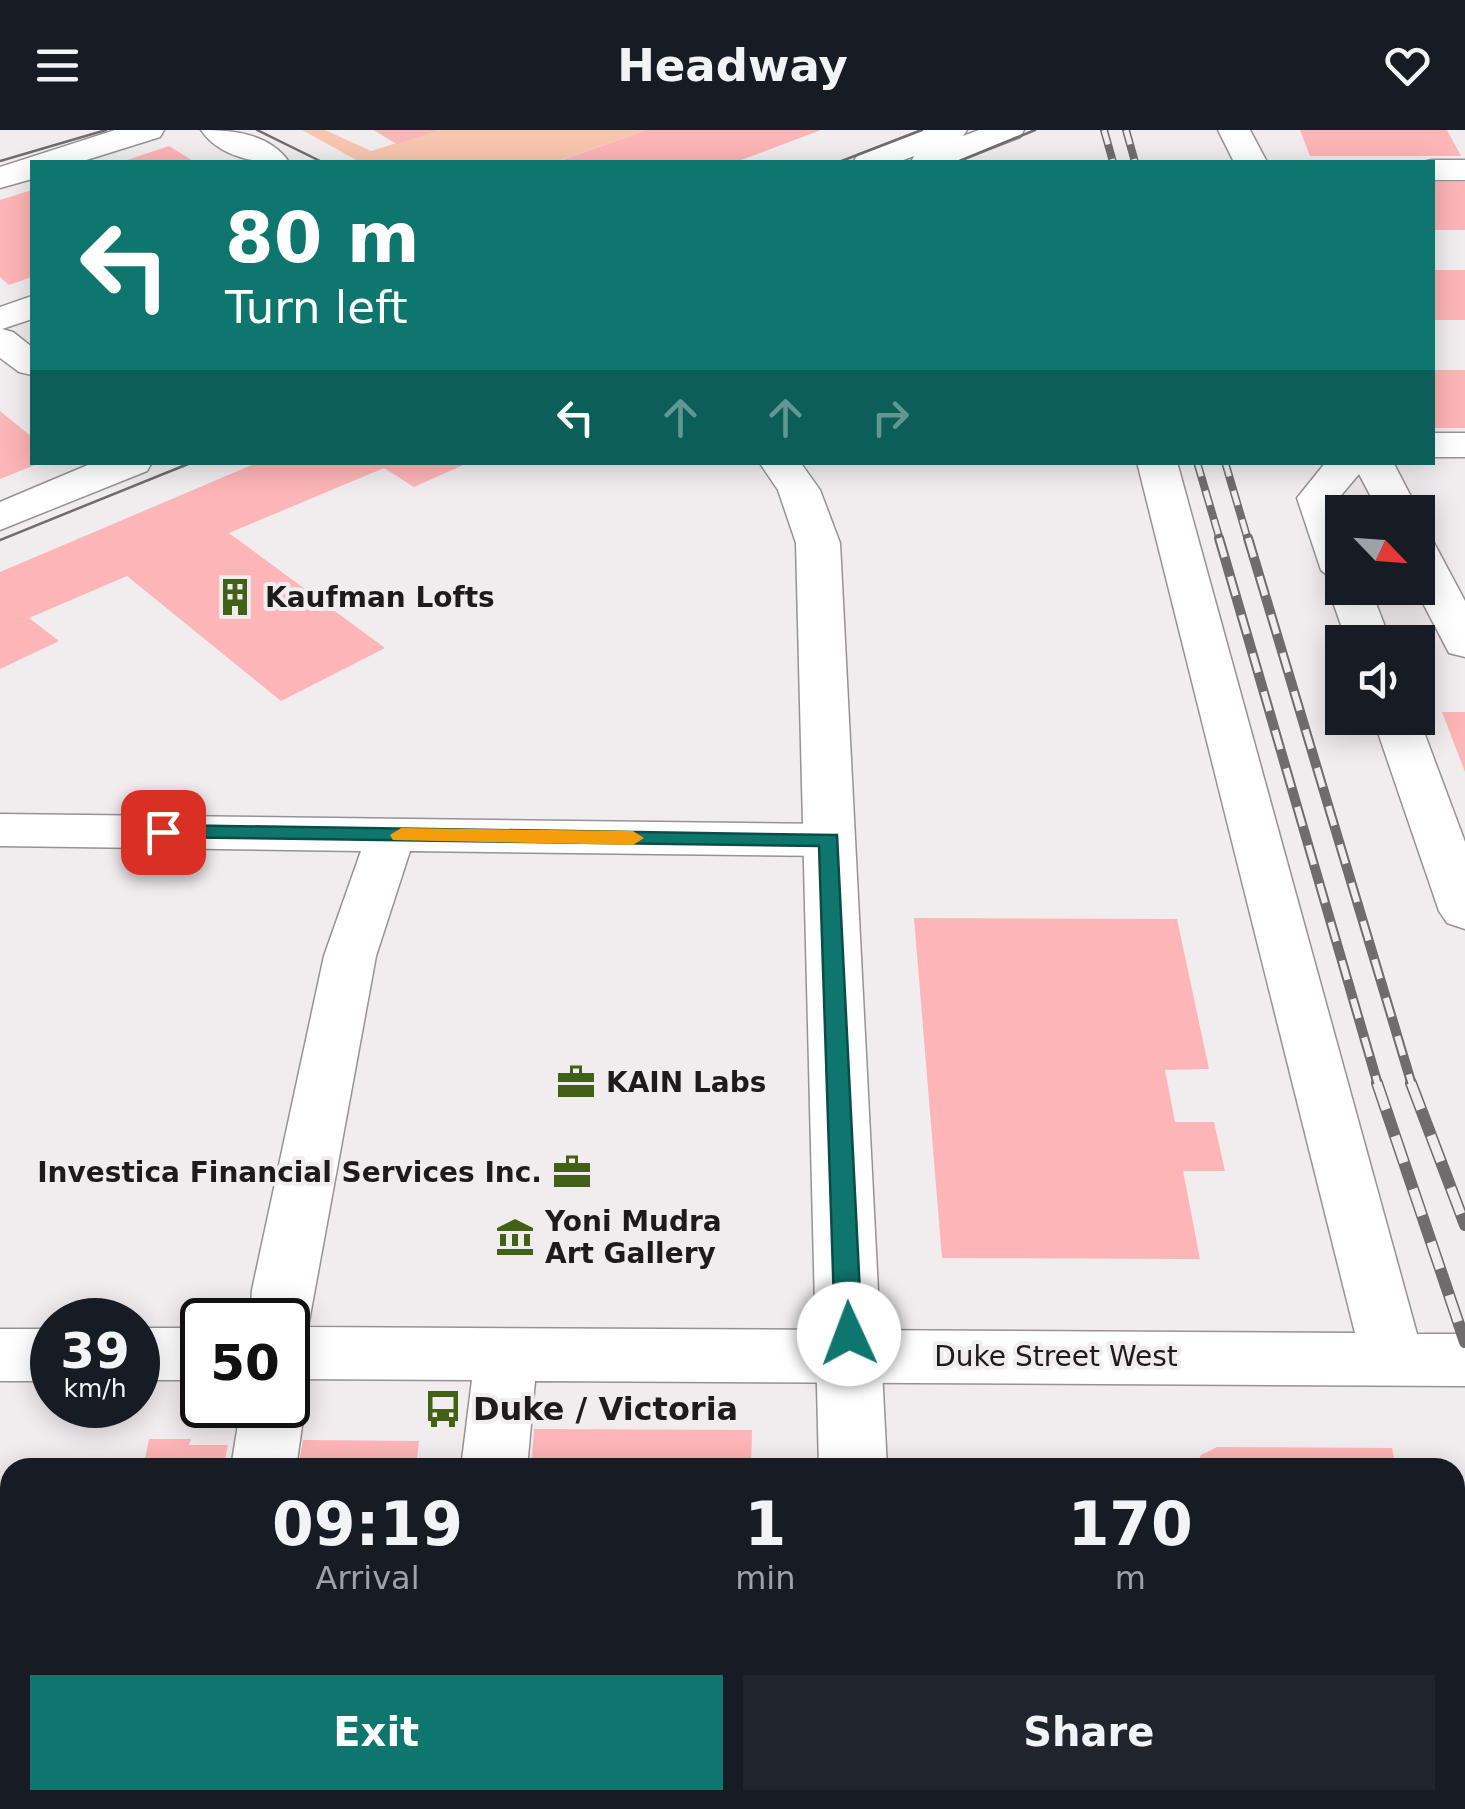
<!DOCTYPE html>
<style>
:root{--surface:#171b24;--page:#20242c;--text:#f1f3f6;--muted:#9ea1a6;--accent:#0f766e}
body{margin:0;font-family:"DejaVu Sans",sans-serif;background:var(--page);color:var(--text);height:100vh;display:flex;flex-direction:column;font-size:38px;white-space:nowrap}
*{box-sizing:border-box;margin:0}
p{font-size:32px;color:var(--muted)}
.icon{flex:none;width:55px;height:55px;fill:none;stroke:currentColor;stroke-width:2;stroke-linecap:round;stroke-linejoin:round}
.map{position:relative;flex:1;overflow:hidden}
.panel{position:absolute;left:0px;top:1328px;width:1465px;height:352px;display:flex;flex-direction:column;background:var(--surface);border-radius:30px 30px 0 0;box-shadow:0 5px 25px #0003}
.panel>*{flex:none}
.top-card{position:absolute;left:30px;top:30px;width:1405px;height:305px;border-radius:0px;box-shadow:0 5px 25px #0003;background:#0f766e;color:#fff;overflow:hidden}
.needle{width:65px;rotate:115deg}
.buttons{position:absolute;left:1325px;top:365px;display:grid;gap:20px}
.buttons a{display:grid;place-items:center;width:110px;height:110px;border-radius:0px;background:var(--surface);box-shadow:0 5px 25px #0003;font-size:50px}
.speed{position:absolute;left:30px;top:1168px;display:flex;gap:20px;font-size:50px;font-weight:700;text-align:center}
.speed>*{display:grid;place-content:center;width:130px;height:130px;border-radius:50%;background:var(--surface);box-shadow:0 5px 25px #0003;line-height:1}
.speed small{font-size:25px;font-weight:400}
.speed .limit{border:5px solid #111;border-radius:15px;background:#fff;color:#111}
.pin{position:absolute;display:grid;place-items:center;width:85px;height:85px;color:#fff;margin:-42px;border-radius:20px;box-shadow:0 5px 15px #0006}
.me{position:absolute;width:110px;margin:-55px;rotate:358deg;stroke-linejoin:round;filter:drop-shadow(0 0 8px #0008)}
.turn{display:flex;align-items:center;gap:35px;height:210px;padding:0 30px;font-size:45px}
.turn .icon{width:130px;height:130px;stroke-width:2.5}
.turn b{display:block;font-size:70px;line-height:85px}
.lanes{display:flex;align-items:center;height:95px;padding:0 30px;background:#0003;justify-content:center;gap:50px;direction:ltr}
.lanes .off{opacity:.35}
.eta{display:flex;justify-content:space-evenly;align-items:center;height:170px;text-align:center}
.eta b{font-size:60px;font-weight:700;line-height:70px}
.action{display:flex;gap:20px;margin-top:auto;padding:20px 30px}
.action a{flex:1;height:115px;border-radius:0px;background:var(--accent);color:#fff;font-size:40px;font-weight:700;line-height:115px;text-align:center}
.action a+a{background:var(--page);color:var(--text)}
header{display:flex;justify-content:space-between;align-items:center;height:130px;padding:0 30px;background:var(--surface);font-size:45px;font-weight:700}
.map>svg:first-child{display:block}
.green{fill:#f8c6af}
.building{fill:#fdb5b7}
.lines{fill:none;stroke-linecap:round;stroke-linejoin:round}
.minor-casing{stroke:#979294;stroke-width:3}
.major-casing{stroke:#979294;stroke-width:3}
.minor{fill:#fff;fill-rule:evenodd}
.major{fill:#fff;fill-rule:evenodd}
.tram{stroke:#6f6c6e;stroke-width:2.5}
.rail-far2-casing{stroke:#6f6c6e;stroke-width:8}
.rail-far1-casing{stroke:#6f6c6e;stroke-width:10}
.rail-casing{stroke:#6f6c6e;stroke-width:12}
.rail-far2{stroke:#f1ecee;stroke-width:5;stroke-dasharray:15;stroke-linecap:butt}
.rail-far1{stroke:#f1ecee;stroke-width:6;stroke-dasharray:20;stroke-linecap:butt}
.rail{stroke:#f1ecee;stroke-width:9;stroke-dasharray:28;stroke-linecap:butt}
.route{fill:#0f766e;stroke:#0a4d48;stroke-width:2.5}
.slow{fill:#f59e0b}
.labels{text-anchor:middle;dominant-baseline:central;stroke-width:8;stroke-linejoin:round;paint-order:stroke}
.poi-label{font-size:28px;font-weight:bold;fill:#1d1b1c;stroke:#f1ecee;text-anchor:start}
.street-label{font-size:28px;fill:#1d1b1c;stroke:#f1ecee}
.near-poi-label{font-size:32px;font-weight:bold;fill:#1d1b1c;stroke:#f1ecee;text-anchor:start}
</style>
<header><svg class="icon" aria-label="menu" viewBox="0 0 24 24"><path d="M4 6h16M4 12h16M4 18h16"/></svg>Headway<svg class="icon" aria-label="heart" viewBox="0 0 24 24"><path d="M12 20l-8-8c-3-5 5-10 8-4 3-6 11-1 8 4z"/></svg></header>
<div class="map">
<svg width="1465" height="1679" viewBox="0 0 1465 1679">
<rect width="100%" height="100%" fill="#f1ecee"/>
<polygon class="green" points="302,0 325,0 371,21 439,0 646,0 556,32 360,32"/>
<g class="building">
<polygon points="373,0 437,0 437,1 397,14"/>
<polygon points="646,0 821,0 736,32 557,32"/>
<polygon points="1300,0 1447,0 1461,26 1310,26"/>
<polygon points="169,16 195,32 121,32"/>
<rect x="1432" y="52" width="33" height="48"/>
<polygon points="32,60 32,147 9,155 0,147 0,70"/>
<rect x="1432" y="140" width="33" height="50"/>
<rect x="1432" y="240" width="33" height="58"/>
<polygon points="0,281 32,307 32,332 40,333 0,349"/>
<polygon points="259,332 463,335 414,357 384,338 229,403 385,518 281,571 127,446 29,488 59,511 0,539 0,442"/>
<polygon points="1442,582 1465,582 1465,642"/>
<polygon points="914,788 1177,789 1209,939 1165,940 1175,992 1214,992 1225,1041 1183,1041 1200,1129 942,1128"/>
<polygon points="534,1299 752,1300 751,1338 531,1338"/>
<polygon points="149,1309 191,1309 189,1315 228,1315 223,1338 143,1338"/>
<polygon points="303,1310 419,1311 416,1338 298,1338"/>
<polygon points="1217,1317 1392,1318 1396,1338 1195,1338 1201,1325"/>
<rect x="1455" y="1599" width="10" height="50"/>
<polygon points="1249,1670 1450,1670 1452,1679 1251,1679"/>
</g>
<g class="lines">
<g class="minor-casing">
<g id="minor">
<polygon points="1218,0 1250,0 1267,32 1234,32"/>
<polygon points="1432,30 1465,30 1465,50 1432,50 1432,32 1423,32"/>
<polygon points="32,166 32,189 2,199 13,202 32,217 32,245 19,242 0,228 0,177"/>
<rect x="1432" y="303" width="33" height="24"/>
<polygon points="1137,332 1177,332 1417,1204 1465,1204 1465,1256 535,1251 527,1338 461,1338 472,1250 288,1249 288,1190 250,1190 252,1160 324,826 361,721 0,716 0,684 829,694 846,698 854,710 846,722 829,726 410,721 376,826 308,1197 1355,1203"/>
<polygon points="1326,332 1393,332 1419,382 1379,382 1359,344 1338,369 1342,383 1342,458 1370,458 1391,512 1347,512 1328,458 1333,450 1321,440 1297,368"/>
<polygon points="1418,407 1433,411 1465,471 1465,527 1449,523 1415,458"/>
<polygon points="1418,586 1465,712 1465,799 1447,793 1439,781 1373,588"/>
<rect x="138" y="1198" width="64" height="52"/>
<rect x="0" y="1199" width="52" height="52"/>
<polygon points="288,1253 295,1256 305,1275 296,1338 231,1338 241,1275 288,1275"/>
<polygon points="164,1670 238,1670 237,1679 163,1679"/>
</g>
</g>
<g class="major-casing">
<g id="major">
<polygon points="115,0 164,0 160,7 80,32 32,32 32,49 0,58 0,37"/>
<path d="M201,0C232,0 269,3 289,32C258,34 220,28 201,0Z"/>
<polygon points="922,0 967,0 963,6 979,0 1024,0 1020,7 955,32 911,32 914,26 898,32 853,32 858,25"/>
<polygon points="95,332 152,332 147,341 0,400 0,372"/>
<polygon points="759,332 800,332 820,360 840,413 887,1338 819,1338 796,413 778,360"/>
<rect x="826" y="1670" width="78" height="9"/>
</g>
</g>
<use href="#minor" class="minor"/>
<use href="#major" class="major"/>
<g class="tram">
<polyline points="257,0 322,32"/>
<polyline points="0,31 106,0"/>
<polyline points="839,32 922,0"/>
<polyline points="957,32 1035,0"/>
<polyline points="0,410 193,332"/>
</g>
<g class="rail-far2-casing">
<g id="rail-far2">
<polyline points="1104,0 1113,32"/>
<polyline points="1126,0 1135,32"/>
<polyline points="1197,332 1220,410"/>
<polyline points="1225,332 1248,410"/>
</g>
</g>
<g class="rail-far1-casing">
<g id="rail-far1">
<polyline points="1219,408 1378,955"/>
<polyline points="1248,408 1412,955"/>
</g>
</g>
<g class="rail-casing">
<g id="rail">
<polyline points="1377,953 1465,1212"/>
<polyline points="1411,953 1465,1095"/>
</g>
</g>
<use href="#rail-far2" class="rail-far2"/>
<use href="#rail-far1" class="rail-far1"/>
<use href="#rail" class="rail"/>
</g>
<polygon class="route" points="163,695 837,705 862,1204 858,1212 849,1215 839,1212 835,1204 819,716 155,707 152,702"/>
<polygon class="slow" points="401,698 633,701 644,708 633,715 393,710 390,705"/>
<defs>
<g id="building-bare" transform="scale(3)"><path d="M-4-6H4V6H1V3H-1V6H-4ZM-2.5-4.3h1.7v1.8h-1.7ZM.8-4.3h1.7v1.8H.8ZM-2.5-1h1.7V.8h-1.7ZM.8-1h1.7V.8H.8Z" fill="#426116" stroke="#f1ecee" stroke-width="2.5" paint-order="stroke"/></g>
<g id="office-bare" transform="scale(3)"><path d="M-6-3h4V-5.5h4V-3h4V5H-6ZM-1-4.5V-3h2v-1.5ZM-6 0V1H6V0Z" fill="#426116" stroke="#f1ecee" stroke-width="2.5" paint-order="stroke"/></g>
<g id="museum-bare" transform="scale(3)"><path d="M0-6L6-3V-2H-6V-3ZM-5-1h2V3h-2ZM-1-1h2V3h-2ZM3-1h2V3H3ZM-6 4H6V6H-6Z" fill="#426116" stroke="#f1ecee" stroke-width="2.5" paint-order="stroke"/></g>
<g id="bus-bare" transform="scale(3)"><path d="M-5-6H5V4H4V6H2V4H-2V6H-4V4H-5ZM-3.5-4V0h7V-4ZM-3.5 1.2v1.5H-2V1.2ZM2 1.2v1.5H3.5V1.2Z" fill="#426116" stroke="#f1ecee" stroke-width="2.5" paint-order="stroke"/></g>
</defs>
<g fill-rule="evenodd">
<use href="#building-bare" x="235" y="467"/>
<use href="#office-bare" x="576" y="952"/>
<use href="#office-bare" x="572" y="1042"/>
<use href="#museum-bare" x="515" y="1107"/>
<use href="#bus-bare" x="443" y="1279"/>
</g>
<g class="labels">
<g class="poi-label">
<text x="265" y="467">Kaufman Lofts</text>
<text x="606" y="952">KAIN Labs</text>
<text x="542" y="1042" text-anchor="end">Investica Financial Services Inc.</text>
<text x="545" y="1091">Yoni Mudra<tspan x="545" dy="32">Art Gallery</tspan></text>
</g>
<g class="street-label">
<text x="1056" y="1226">Duke Street West</text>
</g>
<g class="near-poi-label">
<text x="473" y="1279">Duke / Victoria</text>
</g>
</g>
</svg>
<div class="buttons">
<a><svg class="needle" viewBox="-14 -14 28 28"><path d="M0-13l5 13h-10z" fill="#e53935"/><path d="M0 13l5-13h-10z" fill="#9ea1a6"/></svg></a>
<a><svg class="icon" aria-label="sound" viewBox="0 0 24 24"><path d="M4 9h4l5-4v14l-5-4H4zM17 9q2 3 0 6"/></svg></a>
</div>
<div class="speed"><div>39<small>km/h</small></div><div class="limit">50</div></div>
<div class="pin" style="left:163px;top:702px;background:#d93025"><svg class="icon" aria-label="arrive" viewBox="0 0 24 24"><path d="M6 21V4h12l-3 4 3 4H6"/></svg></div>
<svg class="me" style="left:849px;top:1204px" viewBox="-20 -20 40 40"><circle r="19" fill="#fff"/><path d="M0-13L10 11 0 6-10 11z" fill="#0f766e"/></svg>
<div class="top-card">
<div class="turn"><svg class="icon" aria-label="left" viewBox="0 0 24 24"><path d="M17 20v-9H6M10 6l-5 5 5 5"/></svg><div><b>80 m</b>Turn left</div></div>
<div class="lanes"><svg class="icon" aria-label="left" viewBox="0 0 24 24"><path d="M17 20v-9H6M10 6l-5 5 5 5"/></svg><svg class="icon off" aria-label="ahead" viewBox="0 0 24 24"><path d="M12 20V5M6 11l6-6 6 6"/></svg><svg class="icon off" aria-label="ahead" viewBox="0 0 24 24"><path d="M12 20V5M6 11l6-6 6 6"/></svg><svg class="icon off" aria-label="right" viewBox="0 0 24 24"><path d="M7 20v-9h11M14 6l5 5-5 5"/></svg></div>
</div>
<section class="panel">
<div class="eta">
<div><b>09:19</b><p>Arrival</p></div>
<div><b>1</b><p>min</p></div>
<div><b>170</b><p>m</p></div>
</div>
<div class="action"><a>Exit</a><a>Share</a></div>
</section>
</div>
